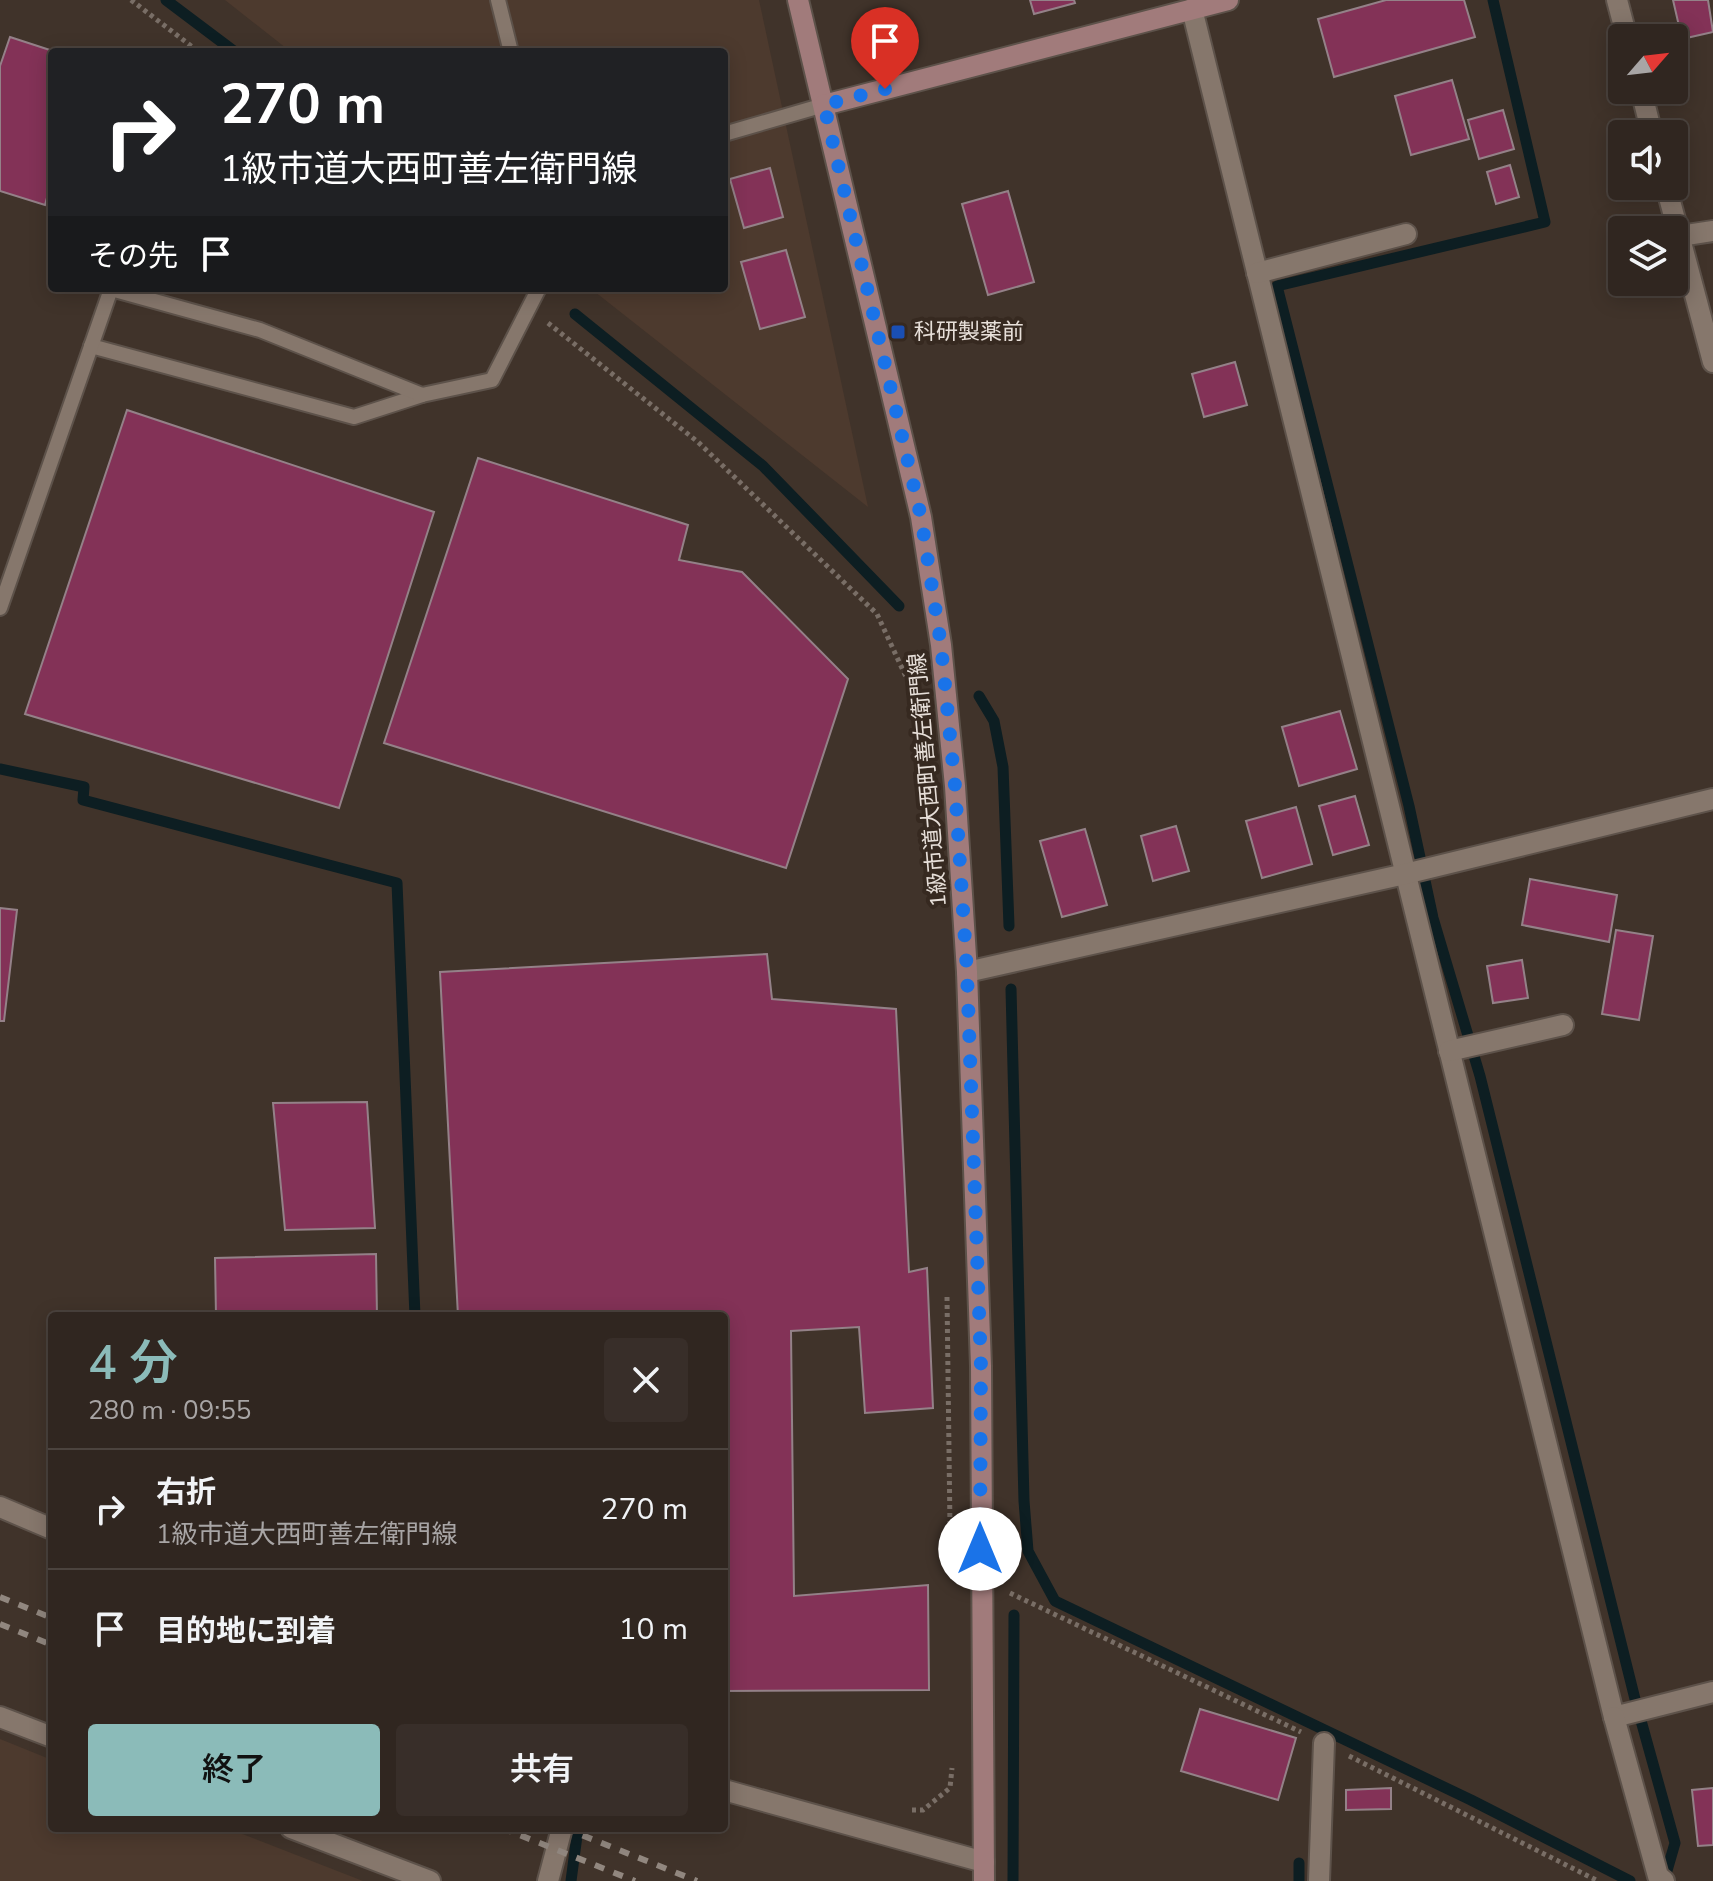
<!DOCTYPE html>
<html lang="ja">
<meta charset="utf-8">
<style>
:root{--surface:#302620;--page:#382e29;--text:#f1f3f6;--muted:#a8a5a5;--line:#4b433e;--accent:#8bbbb9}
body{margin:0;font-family:"Nunito Sans","Noto Sans JP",sans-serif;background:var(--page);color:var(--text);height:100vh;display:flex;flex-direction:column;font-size:30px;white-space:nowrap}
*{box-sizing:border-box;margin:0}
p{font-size:26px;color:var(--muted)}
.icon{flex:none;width:44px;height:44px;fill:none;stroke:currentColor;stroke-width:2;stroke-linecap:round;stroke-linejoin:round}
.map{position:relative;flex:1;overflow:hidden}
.drawer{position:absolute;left:48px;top:1312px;width:680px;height:520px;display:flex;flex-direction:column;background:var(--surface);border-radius:8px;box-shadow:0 4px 20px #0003,0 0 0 2px var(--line)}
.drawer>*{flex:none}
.hud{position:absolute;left:48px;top:48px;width:680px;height:244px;border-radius:8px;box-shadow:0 4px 20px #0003,0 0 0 2px var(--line);background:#202124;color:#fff;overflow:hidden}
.needle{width:52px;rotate:62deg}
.tools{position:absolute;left:1608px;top:24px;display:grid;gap:16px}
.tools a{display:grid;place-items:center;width:80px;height:80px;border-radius:8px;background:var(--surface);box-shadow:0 4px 20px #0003,0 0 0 2px var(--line);font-size:40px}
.pin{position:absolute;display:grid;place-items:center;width:68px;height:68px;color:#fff;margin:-82px -34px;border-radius:50% 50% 50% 0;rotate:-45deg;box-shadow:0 0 8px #0007}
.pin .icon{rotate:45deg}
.me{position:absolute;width:88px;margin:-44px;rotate:0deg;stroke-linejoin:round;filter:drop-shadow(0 0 6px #0008)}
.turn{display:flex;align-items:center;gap:28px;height:168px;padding:0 40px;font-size:36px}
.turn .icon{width:104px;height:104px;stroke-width:2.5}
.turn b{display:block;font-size:56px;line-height:68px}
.then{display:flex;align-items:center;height:76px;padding:0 40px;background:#0003;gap:16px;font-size:30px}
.round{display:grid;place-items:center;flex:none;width:84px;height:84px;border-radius:8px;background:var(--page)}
.headline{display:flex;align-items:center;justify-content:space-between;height:136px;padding:0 40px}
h1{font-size:48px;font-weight:600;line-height:60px;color:var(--accent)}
.button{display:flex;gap:16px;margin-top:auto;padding:16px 40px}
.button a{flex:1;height:92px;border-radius:8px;background:var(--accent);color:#111;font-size:32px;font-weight:600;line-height:92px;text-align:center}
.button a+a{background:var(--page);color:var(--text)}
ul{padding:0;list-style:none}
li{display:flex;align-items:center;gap:24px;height:120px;padding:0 40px;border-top:2px solid var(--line)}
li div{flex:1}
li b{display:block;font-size:30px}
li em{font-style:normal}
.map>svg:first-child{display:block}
.built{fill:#4d3a2e}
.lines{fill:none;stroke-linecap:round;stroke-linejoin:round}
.stream{stroke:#0d1e22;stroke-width:11}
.building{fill:#833257;stroke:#948188;stroke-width:2}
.lane-casing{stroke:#5d524a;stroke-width:18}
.street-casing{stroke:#5d524a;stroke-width:24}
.secondary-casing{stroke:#5d524a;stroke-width:24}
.path{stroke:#796e66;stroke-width:5;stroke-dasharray:4 4;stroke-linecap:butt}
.lane{stroke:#86776c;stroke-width:14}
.street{stroke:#86776c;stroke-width:20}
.secondary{stroke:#a17b7b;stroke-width:20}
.rail{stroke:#91877f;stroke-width:6;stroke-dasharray:10 10;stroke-linecap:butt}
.route{stroke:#1a73e8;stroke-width:14;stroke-dasharray:0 25.2}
.transit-dot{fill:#1a4fb4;stroke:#362920;stroke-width:3}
.labels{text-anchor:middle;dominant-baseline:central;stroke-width:8;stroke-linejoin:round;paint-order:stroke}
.poi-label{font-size:22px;fill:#e7dfd9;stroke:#362920;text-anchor:start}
.street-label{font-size:22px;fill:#e7dfd9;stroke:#362920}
</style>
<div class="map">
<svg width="1713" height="1881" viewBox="0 0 1713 1881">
<rect width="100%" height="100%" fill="#40332a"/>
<g class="built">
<polygon points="225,0 759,0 868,507 590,288 724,288 724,52 291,52"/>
<polygon points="0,1739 52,1760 52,1828 227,1828 363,1881 0,1881"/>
</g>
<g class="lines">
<g class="stream">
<polyline points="166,0 235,52"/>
<polyline points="1493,0 1545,222 1277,286 1409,806 1433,918 1480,1076 1635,1699 1675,1843 1664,1881"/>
<polyline points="575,314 763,466 899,606"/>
<polyline points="979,696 994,721 1003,767 1009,926"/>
<polyline points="0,769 84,787 83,800 397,883 415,1316"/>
<polyline points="1011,989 1024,1501 1028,1551 1055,1601 1471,1800 1630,1881"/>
<polyline points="571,1881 578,1828"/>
<polyline points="1013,1881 1014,1615"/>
<polyline points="1299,1881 1299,1863"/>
</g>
</g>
<g class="building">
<polygon points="1030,0 1074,0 1075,3 1034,14"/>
<polygon points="1386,0 1464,0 1475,37 1334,77 1318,19"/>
<polygon points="1673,0 1708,0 1713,32 1682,39"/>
<polygon points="10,37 56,52 52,52 52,179 45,205 0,191 0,66"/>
<polygon points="1452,80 1469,139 1411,155 1395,96"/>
<polygon points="1503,110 1514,149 1479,159 1468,120"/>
<polygon points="1510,165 1519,197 1496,204 1487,172"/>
<polygon points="770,168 783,217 744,228 730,179"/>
<polygon points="1008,191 1034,282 988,295 962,204"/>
<polygon points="786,250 805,317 760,329 741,262"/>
<polygon points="1235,362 1247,405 1204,417 1192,374"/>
<polygon points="127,410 434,512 339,808 25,714"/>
<polygon points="478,458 688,525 679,560 742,572 848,679 786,868 384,743"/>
<polygon points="1340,711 1357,769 1299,786 1282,727"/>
<polygon points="1355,796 1369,845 1333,855 1319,806"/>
<polygon points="1296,807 1312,864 1262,878 1246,821"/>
<polygon points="1176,826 1189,871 1153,881 1141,836"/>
<polygon points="1085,829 1107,905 1062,917 1040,841"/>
<polygon points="1530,879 1617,895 1609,942 1522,925"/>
<polygon points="0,908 17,910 4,1021 0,1021"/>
<polygon points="1616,930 1653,936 1639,1020 1602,1014"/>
<polygon points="767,954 772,999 896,1009 909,1272 927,1268 933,1408 865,1413 859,1327 791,1331 794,1596 928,1585 929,1690 724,1691 724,1316 458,1316 440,972"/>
<polygon points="1522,960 1528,998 1493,1003 1487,966"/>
<polygon points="367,1102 375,1228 285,1230 273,1103"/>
<polygon points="376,1254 377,1316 216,1316 215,1258"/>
<polygon points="1200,1709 1296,1738 1278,1800 1181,1771"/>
<polygon points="1391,1788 1391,1809 1346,1810 1346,1790"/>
<polygon points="1713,1788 1713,1845 1698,1846 1692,1790"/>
</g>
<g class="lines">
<g class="lane-casing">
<g id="lane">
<polyline points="498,0 511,52"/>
<polyline points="724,134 824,105"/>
<polyline points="91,346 354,417 422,395"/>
<polyline points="0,608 111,289 260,330 422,395 492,380 539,288"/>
</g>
</g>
<g class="street-casing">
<g id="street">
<polyline points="1617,0 1627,38"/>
<polyline points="1192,9 1614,1717 1713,1692"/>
<polyline points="1641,90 1652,134"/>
<polyline points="1666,186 1713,362"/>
<polyline points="1680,236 1713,231"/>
<polyline points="1257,273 1406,234"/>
<polyline points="967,972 1405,874 1713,799"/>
<polyline points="1449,1051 1563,1025"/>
<polyline points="0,1507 52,1529"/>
<polyline points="0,1717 52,1737"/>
<polyline points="1614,1717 1658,1876 1664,1881"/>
<polyline points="724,1790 984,1862"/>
<polyline points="291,1828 430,1881"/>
<polyline points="548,1881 562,1828"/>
<polyline points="1319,1881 1324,1743"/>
</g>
</g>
<g class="secondary-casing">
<g id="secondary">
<polyline points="798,0 921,517 941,645 955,786 967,972 981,1366 984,1881"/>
<polyline points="824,105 1228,0"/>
</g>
</g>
<g class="path">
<polyline points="131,0 199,52"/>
<polyline points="548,323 698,442 877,614 907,679 917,708"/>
<polyline points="947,1297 950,1527"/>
<polyline points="1010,1593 1301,1732"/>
<polyline points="1349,1756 1598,1881"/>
<polyline points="912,1810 923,1810 950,1788 952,1768"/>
</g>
<use href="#lane" class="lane"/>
<use href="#street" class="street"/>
<use href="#secondary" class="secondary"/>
<g class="rail">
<polyline points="0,1597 52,1618"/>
<polyline points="0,1624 52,1645"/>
<polyline points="502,1828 635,1881"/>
<polyline points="564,1828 697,1881"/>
</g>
</g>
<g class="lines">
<polyline class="route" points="885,89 824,105 921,517 941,645 955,786 967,972 981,1366 980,1549"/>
</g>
<rect class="transit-dot" x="890" y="324" width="16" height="16" rx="4"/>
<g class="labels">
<g class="poi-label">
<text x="914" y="332">科研製薬前</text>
</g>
<g class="street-label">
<text transform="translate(928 780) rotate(-95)">1級市道大西町善左衛門線</text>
</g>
</g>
</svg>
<div class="tools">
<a><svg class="needle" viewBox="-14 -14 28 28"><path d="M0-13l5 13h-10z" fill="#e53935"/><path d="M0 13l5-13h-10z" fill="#a8a5a5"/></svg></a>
<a><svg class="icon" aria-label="sound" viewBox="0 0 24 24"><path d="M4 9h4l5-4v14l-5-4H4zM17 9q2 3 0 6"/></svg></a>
<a><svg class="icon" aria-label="layers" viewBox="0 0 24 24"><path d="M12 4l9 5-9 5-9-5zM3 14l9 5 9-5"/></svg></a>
</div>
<div class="pin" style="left:885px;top:89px;background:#d93025"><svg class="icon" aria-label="arrive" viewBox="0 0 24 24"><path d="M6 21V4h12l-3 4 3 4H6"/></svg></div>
<svg class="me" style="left:980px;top:1549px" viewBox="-20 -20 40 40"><circle r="19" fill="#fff"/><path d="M0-13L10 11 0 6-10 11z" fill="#1a73e8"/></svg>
<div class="hud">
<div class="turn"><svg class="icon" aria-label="right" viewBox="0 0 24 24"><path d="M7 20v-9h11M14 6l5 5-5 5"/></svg><div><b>270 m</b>1級市道大西町善左衛門線</div></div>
<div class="then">その先<svg class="icon" aria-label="arrive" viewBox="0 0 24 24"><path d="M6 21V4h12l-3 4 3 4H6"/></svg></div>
</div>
<section class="drawer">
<div class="headline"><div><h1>4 分</h1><p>280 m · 09:55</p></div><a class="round"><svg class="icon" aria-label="close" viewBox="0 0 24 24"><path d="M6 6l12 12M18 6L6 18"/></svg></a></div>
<ul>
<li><svg class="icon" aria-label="right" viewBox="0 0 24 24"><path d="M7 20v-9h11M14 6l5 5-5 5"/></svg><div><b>右折</b><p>1級市道大西町善左衛門線</p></div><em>270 m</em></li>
<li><svg class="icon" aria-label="arrive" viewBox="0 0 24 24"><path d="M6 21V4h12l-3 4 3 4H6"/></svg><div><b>目的地に到着</b></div><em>10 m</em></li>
</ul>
<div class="button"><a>終了</a><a>共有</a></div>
</section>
</div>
